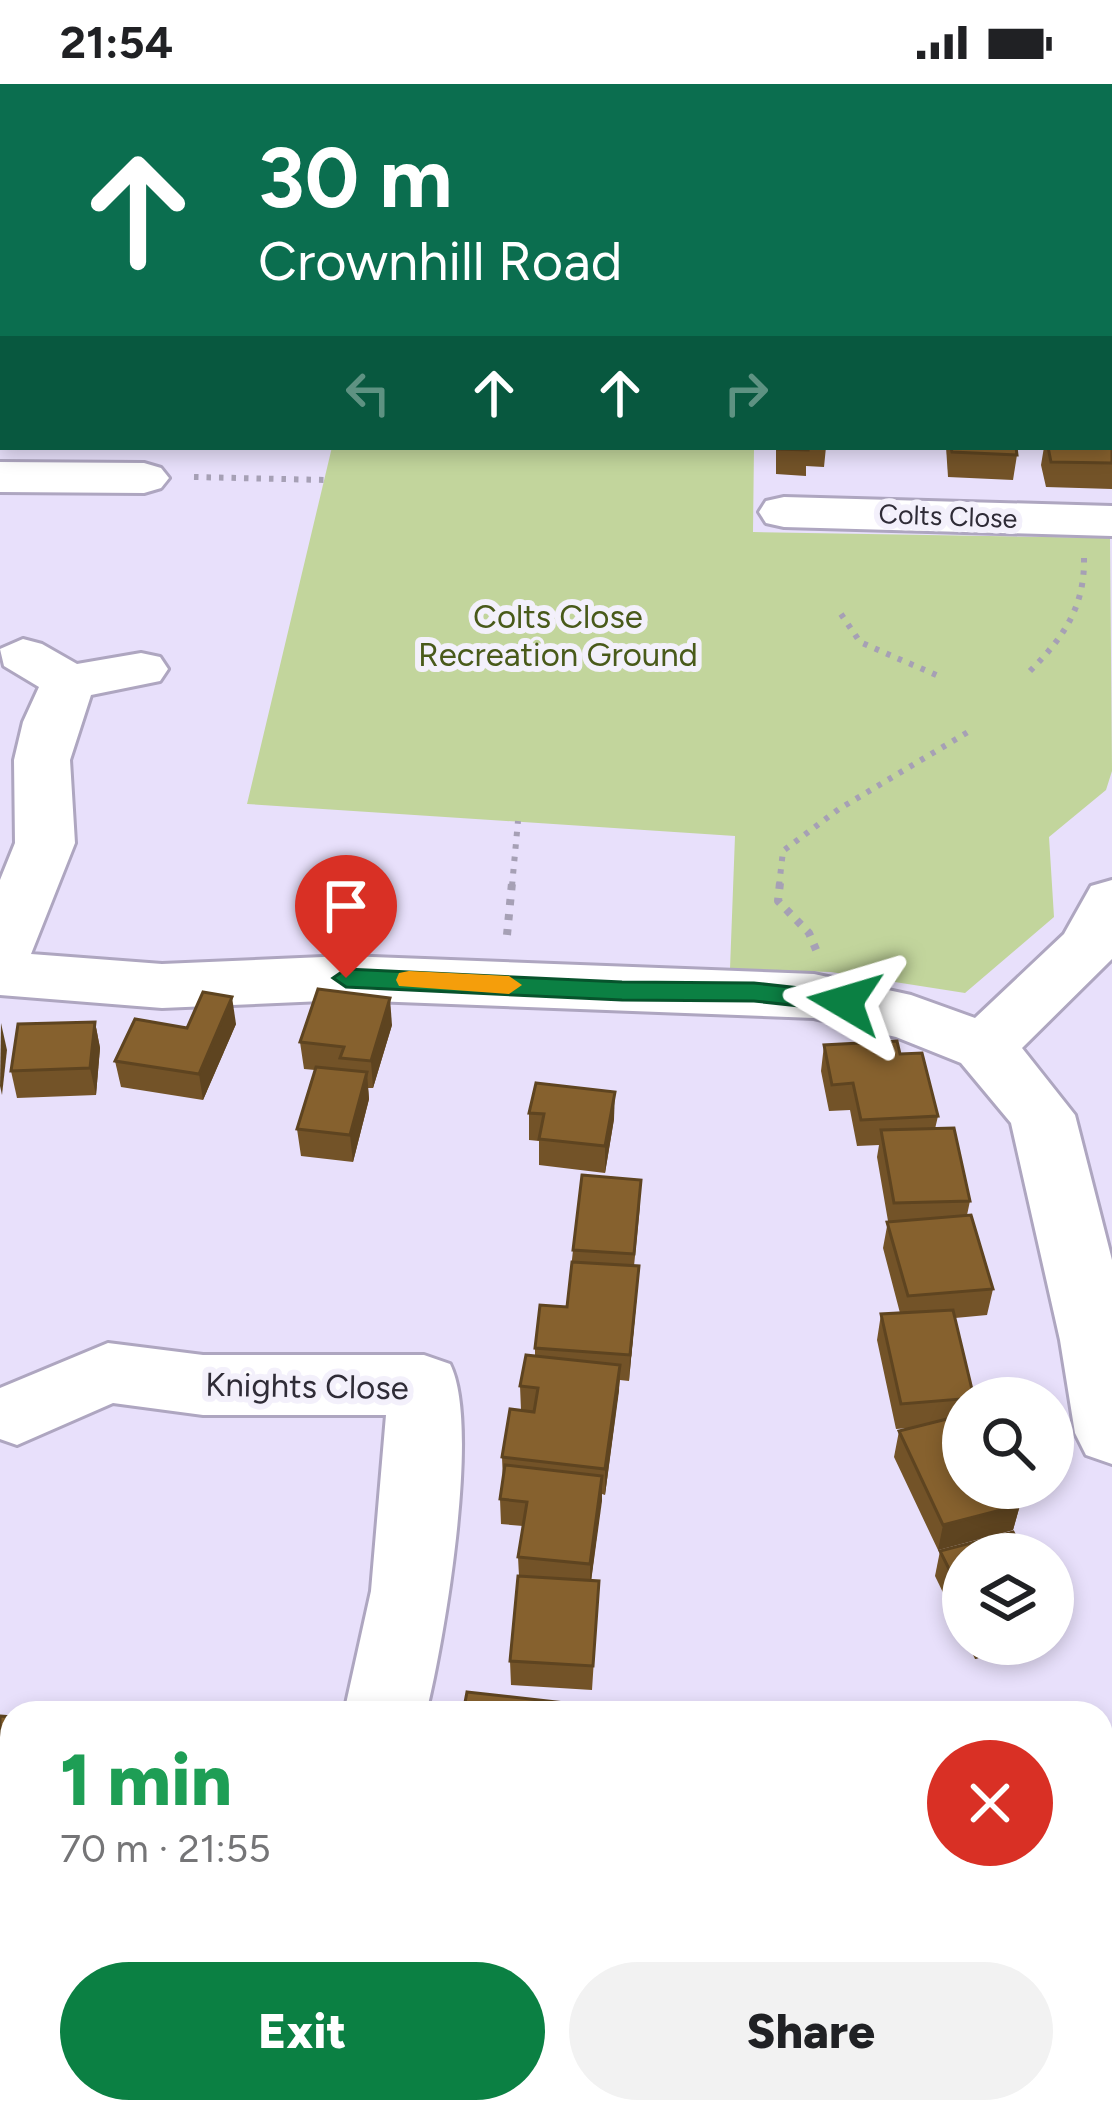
<!DOCTYPE html>
<meta charset="utf-8">
<style>
:root{--surface:#fff;--page:#f2f2f2;--text:#202124;--muted:#757577;--accent:#0b8043}
body{margin:0;font-family:Figtree,sans-serif;background:var(--page);color:var(--text);height:100vh;display:flex;flex-direction:column;font-size:45px;white-space:nowrap}
*{box-sizing:border-box;margin:0}
p{font-size:39px;color:var(--muted)}
.icon{flex:none;width:66px;height:66px;fill:none;stroke:currentColor;stroke-width:2;stroke-linecap:round;stroke-linejoin:round}
.map{position:relative;flex:1;overflow:hidden}
.panel{position:absolute;left:0px;top:1617px;width:1113px;height:423px;display:flex;flex-direction:column;background:var(--surface);border-radius:36px 36px 0 0;box-shadow:0 6px 18px #0003}
.panel>*{flex:none}
.hud{position:absolute;left:0px;top:0px;width:1113px;height:366px;box-shadow:0 6px 18px #0003;background:#0b6e4f;color:#fff;overflow:hidden}
.buttons{position:absolute;left:942px;top:1293px;display:grid;gap:24px}
.buttons a{display:grid;place-items:center;width:132px;height:132px;border-radius:50%;background:var(--surface);box-shadow:0 6px 18px #0003;font-size:60px}
.pin{position:absolute;display:grid;place-items:center;width:102px;height:102px;color:#fff;margin:-123px -51px;border-radius:50% 50% 50% 0;rotate:-45deg;box-shadow:0 0 12px #0007}
.pin .icon{rotate:45deg}
.me{position:absolute;width:132px;margin:-66px;rotate:277deg;stroke-linejoin:round;filter:drop-shadow(0 0 9px #0008)}
.turn{display:flex;align-items:center;gap:42px;height:252px;padding:0 60px;font-size:54px}
.turn .icon{width:156px;height:156px;stroke-width:2.5}
.turn b{display:block;font-size:84px;line-height:102px}
.lanes{display:flex;align-items:center;height:114px;padding:0 60px;background:#0003;justify-content:center;gap:60px;direction:ltr}
.lanes .off{opacity:.35}
.round{display:grid;place-items:center;flex:none;width:126px;height:126px;border-radius:63px;background:var(--page)}
.headline{display:flex;align-items:center;justify-content:space-between;height:204px;padding:0 60px}
h1{font-size:72px;font-weight:800;line-height:90px;color:#1e9e55}
.action{display:flex;gap:24px;margin-top:auto;padding:24px 60px}
.action a{flex:1;height:138px;border-radius:72px;background:var(--accent);color:#fff;font-size:48px;font-weight:800;line-height:138px;text-align:center}
.action a+a{background:var(--page);color:var(--text)}
.status{display:flex;justify-content:space-between;align-items:center;height:84px;padding:0 60px;background:var(--surface);direction:ltr}
.status svg{height:33px;fill:currentColor}
.map>svg:first-child{display:block}
.green{fill:#c2d59c}
.lines{fill:none;stroke-linecap:round;stroke-linejoin:round}
.minor-casing{stroke:#aea6c0;stroke-width:6}
.path-far2{stroke:#a6a0b5;stroke-width:4.5;stroke-dasharray:4.5 6;stroke-linecap:butt}
.path-far1{stroke:#a6a0b5;stroke-width:6;stroke-dasharray:4.5 8;stroke-linecap:butt}
.path{stroke:#a6a0b5;stroke-width:8;stroke-dasharray:6 9;stroke-linecap:butt}
.minor{fill:#fff;fill-rule:evenodd}
.wall{fill:#735328}
.shaded-wall{fill:#5e4420}
.building{fill:#86612e;stroke:#5e4420;stroke-width:3}
.route{fill:#0b8043;stroke:#07532c;stroke-width:3}
.slow{fill:#f59e0b}
.labels{text-anchor:middle;dominant-baseline:central;stroke-width:12;stroke-linejoin:round;paint-order:stroke}
.far-street-label{font-size:27px;fill:#2f2c37;stroke:#f3f0fb}
.park-label{font-size:33px;fill:#495a1a;stroke:#f3f0fb}
.street-label{font-size:33px;fill:#2f2c37;stroke:#f3f0fb}
</style>
<div class="status"><b>21:54</b><svg viewBox="0 0 49 12"><path d="M0 12V9h3v3zM5 12V6h3v6zM10 12V3h3v9zM15 12V0h3v12zM26 1h20v11H26zM47 4h2v5h-2z"/></svg></div>
<div class="map">
<svg width="1112" height="2039" viewBox="0 0 1112 2039">
<rect width="100%" height="100%" fill="#e8e0fb"/>
<polygon class="green" points="332,363 754,363 753,448 1110,454 1112,687 1106,706 1049,753 1054,833 965,909 831,888 730,885 735,752 247,720"/>
<g class="lines">
<g class="minor-casing">
<g id="minor">
<rect x="0" y="12" width="3" height="24"/>
<rect x="0" y="88" width="3" height="25"/>
<rect x="1110" y="188" width="2" height="26"/>
<polygon points="0,378 144,379 161,384 169,394 161,404 144,409 0,408"/>
<polygon points="784,413 1112,422 1112,452 784,443 766,439 759,428 766,417"/>
<polygon points="23,555 42,560 77,580 141,569 160,573 168,585 160,597 91,611 70,676 75,759 31,870 162,880 346,872 814,890 911,911 975,934 1064,850 1091,802 1112,796 1112,875 1022,964 1075,1031 1112,1176 1112,1380 1086,1371 1075,1349 1060,1256 1011,1039 961,979 896,953 814,934 346,916 162,924 0,911 0,796 15,759 14,676 23,638 39,603 4,582 0,565"/>
<path d="M108,1259L203,1271H424L450,1280C481,1341 444,1558 426,1629H344L371,1507L386,1331H203L113,1319L17,1361L0,1355V1304Z"/>
<polygon points="12,1782 12,1866 0,1867 0,1783"/>
<polygon points="1101,1988 1112,1993 1112,2039 1014,2039 1019,2028 1101,2028"/>
<polygon points="736,2028 855,2028 860,2039 740,2039"/>
</g>
</g>
<polyline class="path-far2" points="47,3 53,0"/>
<g class="path-far1">
<polyline points="194,393 325,396"/>
<polyline points="841,530 860,558 943,594"/>
<path d="M1030,587C1063,554 1085,523 1084,474"/>
<polyline points="512,802 518,737"/>
<polyline points="779,802 783,767 839,725 968,648"/>
</g>
<g class="path">
<polyline points="780,799 778,817 809,849 817,868"/>
<polyline points="507,851 512,799"/>
</g>
<use href="#minor" class="minor"/>
</g>
<g class="wall">
<polygon points="864,0 895,0 893,3"/>
<polygon points="944,0 1008,0 1007,3 943,3"/>
<polygon points="1112,6 1112,37 1110,36 1110,11"/>
<polygon points="1112,356 1112,405 1046,403 1041,381 1044,363 1110,363"/>
<polygon points="776,363 826,363 824,383 806,382 806,392 776,390"/>
<polygon points="946,363 1016,363 1017,371 1013,396 948,393"/>
<polygon points="95,938 100,964 96,1011 17,1014 11,987"/>
<polygon points="236,940 203,1016 121,1003 115,977 187,944"/>
<polygon points="392,941 373,1004 368,1004 369,1015 353,1078 301,1072 297,1045 315,986 304,985 300,958"/>
<polygon points="824,961 900,970 938,1032 935,1045 970,1117 967,1131 993,1205 987,1231 955,1234 963,1314 963,1404 1020,1421 1013,1446 938,1466 894,1373 899,1347 910,1344 896,1345 877,1256 881,1230 900,1229 883,1164 888,1137 877,1073 879,1061 857,1062 850,1026 829,1027 821,987"/>
<polygon points="529,1029 614,1035 605,1089 539,1081 539,1057 529,1056"/>
<polygon points="640,1122 634,1182 637,1209 629,1297 620,1296 605,1411 602,1410 591,1497 599,1497 592,1606 511,1601 510,1577 519,1492 518,1473 523,1442 501,1440 500,1415 503,1399 502,1373 521,1326 520,1302 535,1272 535,1264 567,1223 573,1166"/>
<polygon points="940,1467 963,1470 963,1550 935,1492"/>
<polygon points="968,1560 1029,1560 975,1575"/>
<polygon points="0,1632 12,1633 12,1750 0,1749"/>
</g>
<g class="shaded-wall">
<polygon points="232,913 236,940 203,1016 199,990"/>
<polygon points="390,914 392,941 373,1004 371,977"/>
<polygon points="95,938 100,964 96,1011 90,984"/>
<polygon points="1,939 7,966 2,1011 0,1002"/>
<polygon points="367,988 369,1015 353,1078 350,1051"/>
<polygon points="615,1008 614,1035 605,1089 605,1062"/>
<polygon points="639,1182 637,1209 629,1297 630,1271"/>
<polygon points="620,1281 619,1307 605,1411 605,1385"/>
<polygon points="602,1392 602,1417 590,1505 590,1480"/>
<polygon points="1020,1421 1013,1446 938,1466 943,1441"/>
<polygon points="979,1560 1029,1560 975,1575"/>
<polygon points="176,2028 186,2028 185,2039 175,2039"/>
<polygon points="317,2028 324,2028 322,2039 315,2039"/>
</g>
<g class="building">
<polygon points="1027,0 1089,0 1088,3 1043,3"/>
<polygon points="1110,356 1112,356 1112,379 1051,378 1048,363 1110,363"/>
<polygon points="778,363 808,363 808,366 778,365"/>
<polygon points="951,363 1016,363 1017,371 952,368"/>
<polygon points="318,905 390,914 371,977 340,974 344,963 300,958"/>
<polygon points="203,908 232,913 199,990 115,977 135,935 187,944"/>
<polygon points="95,938 90,984 11,987 18,940"/>
<polygon points="897,957 900,970 922,969 938,1032 861,1036 853,999 832,1001 824,961"/>
<polygon points="316,983 367,988 350,1051 297,1045"/>
<polygon points="536,999 615,1008 605,1062 539,1055 544,1030 529,1029"/>
<polygon points="954,1044 970,1117 894,1119 881,1046"/>
<polygon points="582,1091 641,1096 634,1170 573,1166"/>
<polygon points="971,1131 993,1205 908,1212 887,1138"/>
<polygon points="572,1178 639,1182 630,1271 535,1264 540,1221 567,1223"/>
<polygon points="953,1226 974,1314 901,1320 881,1230"/>
<polygon points="526,1271 620,1281 605,1385 502,1373 510,1325 534,1328 538,1304 520,1302"/>
<polygon points="963,1331 963,1404 1011,1404 1020,1421 943,1441 899,1347"/>
<polygon points="505,1381 602,1392 590,1480 518,1473 527,1418 500,1415"/>
<polygon points="1013,1448 1024,1470 963,1470 963,1513 940,1467"/>
<polygon points="518,1492 599,1497 593,1582 510,1577"/>
<polygon points="467,1608 566,1619 565,1629 463,1629"/>
<polygon points="0,1632 12,1633 12,1720 10,1728 0,1727"/>
<polygon points="58,2028 176,2028 175,2039 56,2039"/>
<polygon points="188,2028 317,2028 315,2039 186,2039"/>
<polygon points="443,2028 549,2028 571,2038 438,2039"/>
</g>
<polygon class="route" points="346,885 622,898 754,899 845,909 858,918 845,927 754,917 622,916 346,903 333,894"/>
<polygon class="slow" points="409,887 509,892 522,901 509,910 399,902 396,896 399,889"/>
<g class="labels">
<g class="far-street-label">
<text transform="translate(948 432) rotate(2)">Colts Close</text>
</g>
<g class="park-label">
<text x="558" y="532">Colts Close<tspan x="558" dy="38">Recreation Ground</tspan></text>
</g>
<g class="street-label">
<text transform="translate(307 1302) rotate(1)">Knights Close</text>
</g>
</g>
</svg>
<div class="buttons">
<a><svg class="icon" aria-label="search" viewBox="0 0 24 24"><circle cx="10" cy="10" r="6"/><path d="M15 15l6 6"/></svg></a>
<a><svg class="icon" aria-label="layers" viewBox="0 0 24 24"><path d="M12 4l9 5-9 5-9-5zM3 14l9 5 9-5"/></svg></a>
</div>
<div class="pin" style="left:346px;top:894px;background:#d93025"><svg class="icon" aria-label="arrive" viewBox="0 0 24 24"><path d="M6 21V4h12l-3 4 3 4H6"/></svg></div>
<svg class="me" style="left:845px;top:918px" viewBox="-20 -20 40 40"><path d="M0-17L14 15 0 8-14 15z" fill="#0b8043" stroke="#fff" stroke-width="4"/></svg>
<div class="hud">
<div class="turn"><svg class="icon" aria-label="ahead" viewBox="0 0 24 24"><path d="M12 20V5M6 11l6-6 6 6"/></svg><div><b>30 m</b>Crownhill Road</div></div>
<div class="lanes"><svg class="icon off" aria-label="left" viewBox="0 0 24 24"><path d="M17 20v-9H6M10 6l-5 5 5 5"/></svg><svg class="icon" aria-label="ahead" viewBox="0 0 24 24"><path d="M12 20V5M6 11l6-6 6 6"/></svg><svg class="icon" aria-label="ahead" viewBox="0 0 24 24"><path d="M12 20V5M6 11l6-6 6 6"/></svg><svg class="icon off" aria-label="right" viewBox="0 0 24 24"><path d="M7 20v-9h11M14 6l5 5-5 5"/></svg></div>
</div>
<section class="panel">
<div class="headline"><div><h1>1 min</h1><p>70 m · 21:55</p></div><a class="round" style="background:#d93025;color:#fff"><svg class="icon" aria-label="close" viewBox="0 0 24 24"><path d="M6 6l12 12M18 6L6 18"/></svg></a></div>
<div class="action"><a>Exit</a><a>Share</a></div>
</section>
</div>
